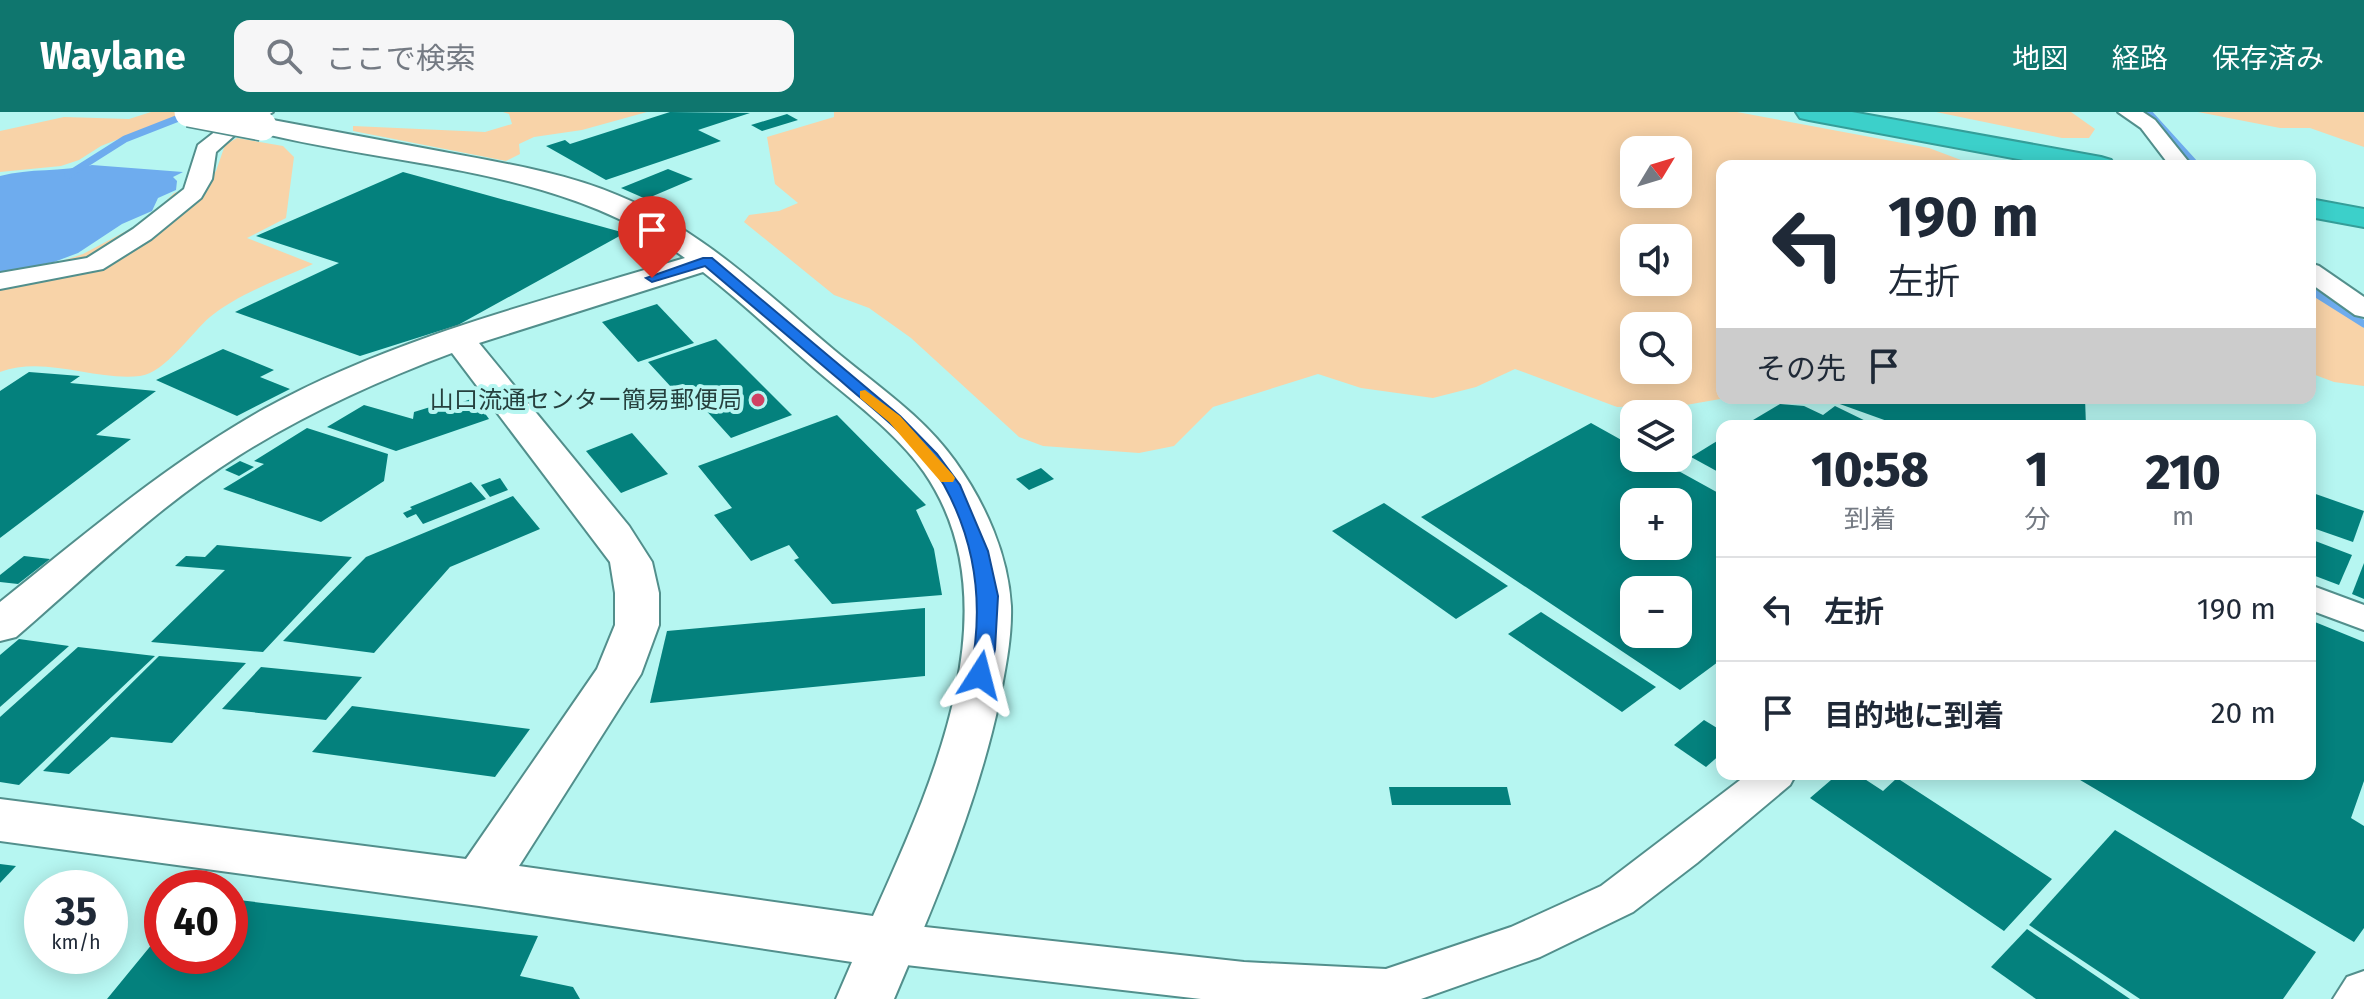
<!DOCTYPE html>
<html lang="ja">
<meta charset="utf-8">
<style>
:root{--surface:#fff;--page:#f6f6f7;--text:#1f2937;--muted:#747a83;--line:#e0e1e3;--accent:#0f766e}
body{margin:0;font-family:"Fira Sans","Noto Sans JP",sans-serif;background:var(--page);color:var(--text);height:100vh;display:flex;flex-direction:column;font-size:30px;white-space:nowrap}
*{box-sizing:border-box;margin:0}
p{font-size:26px;color:var(--muted)}
.icon{flex:none;width:44px;height:44px;fill:none;stroke:currentColor;stroke-width:2;stroke-linecap:round;stroke-linejoin:round}
.map{position:relative;flex:1;overflow:hidden}
.drawer{position:absolute;left:1716px;top:308px;width:600px;height:360px;display:flex;flex-direction:column;background:var(--surface);border-radius:16px;box-shadow:0 4px 20px #0003}
.drawer>*{flex:none}
.banner{position:absolute;left:1716px;top:48px;width:600px;height:244px;border-radius:16px;box-shadow:0 4px 20px #0003;background:#fff;color:var(--text);overflow:hidden}
.needle{width:52px;rotate:52deg}
.buttons{position:absolute;left:1620px;top:24px;display:grid;gap:16px}
.buttons a{display:grid;place-items:center;width:72px;height:72px;border-radius:16px;background:var(--surface);box-shadow:0 4px 20px #0003;font-size:40px}
.speed{position:absolute;left:24px;top:758px;display:flex;gap:16px;font-size:40px;font-weight:700;text-align:center}
.speed>*{display:grid;place-content:center;width:104px;height:104px;border-radius:50%;background:var(--surface);box-shadow:0 4px 20px #0003;line-height:1}
.speed small{font-size:20px;font-weight:400}
.speed .limit{border:12px solid #d22;background:#fff;color:#111}
.pin{position:absolute;display:grid;place-items:center;width:68px;height:68px;color:#fff;margin:-82px -34px;border-radius:50% 50% 50% 0;rotate:-45deg;box-shadow:0 0 8px #0007}
.pin .icon{rotate:45deg}
.me{position:absolute;width:88px;margin:-44px;rotate:9deg;stroke-linejoin:round;filter:drop-shadow(0 0 6px #0008)}
.turn{display:flex;align-items:center;gap:28px;height:168px;padding:0 40px;font-size:36px}
.turn .icon{width:104px;height:104px;stroke-width:2.5}
.turn b{display:block;font-size:56px;line-height:68px}
.then{display:flex;align-items:center;height:76px;padding:0 40px;background:#0003;gap:16px;font-size:30px}
.eta{display:flex;justify-content:space-evenly;align-items:center;height:136px;text-align:center}
.eta b{font-size:48px;font-weight:800;line-height:56px}
ul{padding:0;list-style:none}
li{display:flex;align-items:center;gap:24px;height:104px;padding:0 40px;border-top:2px solid var(--line)}
li div{flex:1}
li b{display:block;font-size:30px}
li em{font-style:normal}
header{display:flex;align-items:center;gap:48px;box-sizing:border-box;height:112px;padding:0 40px;background:var(--accent);color:#fff}
header strong{font-size:38px}
nav{display:flex;gap:44px;margin-inline-start:auto;font-size:28px}
.search{width:560px;height:72px;background:var(--page);display:flex;align-items:center;gap:20px;box-sizing:border-box;padding:0 28px;border-radius:16px;color:var(--muted);font-size:30px}
.map>svg:first-child{display:block}
.green{fill:#f8d3a8;fill-rule:evenodd}
.water{fill:#6eacee}
.lines{fill:none;stroke-linecap:round;stroke-linejoin:round}
.stream{stroke:#6eacee;stroke-width:7}
.building{fill:#04817d;fill-rule:evenodd}
.minor-casing{stroke:#528f8c;stroke-width:4}
.tertiary-casing{stroke:#528f8c;stroke-width:4}
.motorway-casing{stroke:#349e99;stroke-width:4}
.minor{fill:#fff;fill-rule:evenodd}
.tertiary{fill:#fff;fill-rule:evenodd}
.motorway{fill:#3cd0ca;fill-rule:evenodd}
.tertiary-bridge-casing{stroke:#528f8c;stroke-width:32;stroke-linecap:butt}
.tertiary-bridge{stroke:#fff;stroke-width:29}
.route{fill:#1a73e8;stroke:#114b97;stroke-width:2}
.slow{fill:#f59e0b}
.poi-dot{fill:#d04162;stroke:#b6f6f1;stroke-width:3}
.labels{text-anchor:middle;dominant-baseline:central;stroke-width:8;stroke-linejoin:round;paint-order:stroke}
.poi-label{font-size:24px;fill:#26403e;stroke:#b6f6f1;text-anchor:end}
</style>
<header>
<strong>Waylane</strong>
<div class="search"><svg class="icon" aria-label="search" viewBox="0 0 24 24"><circle cx="10" cy="10" r="6"/><path d="M15 15l6 6"/></svg>ここで検索</div>
<nav><a>地図</a><a>経路</a><a>保存済み</a></nav>
</header>
<div class="map">
<svg width="2364" height="887" viewBox="0 0 2364 887">
<rect width="100%" height="100%" fill="#b6f6f1"/>
<g class="green">
<polygon points="151,0 187,0 101,34 79,48 61,54 0,60 0,19 64,5 129,7"/>
<polygon points="503,0 647,0 582,18 534,25 519,32 520,42 506,49 353,19 353,14 485,20 512,12 509,2"/>
<path d="M834,0H1737L1929,36L1977,54H1722V286H1726L1686,293L1617,295L1515,257L1476,275L1433,286L1361,276L1318,262L1213,295L1174,334L1139,341L1043,334L1019,325L911,226L869,196L834,183L744,110L749,103L779,99L798,91L775,72L767,25L834,5ZM1678,38V82H1634V38ZM1678,126V170H1634V126ZM1634,214H1678V258H1634Z"/>
<polygon points="1936,0 2071,0 2095,17 2089,26 2062,26"/>
<polygon points="2198,0 2364,0 2364,35 2310,16 2280,16"/>
<path d="M237,26L283,34L294,45L286,106L247,126L313,152C279,168 239,181 210,205C192,220 165,261 140,264C94,269 45,243 0,260V165L37,157L83,142L147,108L174,81L205,72L216,59L225,33Z"/>
<polygon points="2310,182 2364,214 2364,274 2334,270 2310,261"/>
</g>
<path class="water" d="M92,53L183,60L173,65L177,69L176,78L158,86L152,99L122,112L78,141L54,150L0,161V64C30,56 61,60 92,53Z"/>
<g class="lines">
<g class="stream">
<polyline points="2148,0 2197,54"/>
<polyline points="68,63 125,27 189,2"/>
<polyline points="2310,178 2364,212"/>
</g>
</g>
<g class="building">
<polygon points="670,0 750,1 698,18 721,29 606,68 546,34 565,28 570,32"/>
<polygon points="787,2 798,8 762,19 751,13"/>
<polygon points="668,57 693,67 646,87 621,76"/>
<polygon points="403,60 483,82 625,121 458,213 360,244 235,200 339,151 256,124"/>
<polygon points="657,192 694,231 638,250 602,210"/>
<polygon points="716,227 792,303 731,326 683,273 672,276 648,250"/>
<polygon points="223,237 274,258 260,265 290,277 237,304 156,268"/>
<polygon points="29,260 80,264 70,271 156,279 96,323 131,327 0,426 0,279"/>
<polygon points="474,286 489,307 396,339 327,315 364,293 413,307 414,300 453,288 454,293"/>
<polygon points="1823,286 2085,286 2086,314 1901,314"/>
<polygon points="1780,292 1804,294 1823,303 1835,294 1876,314 1743,314"/>
<polygon points="837,303 926,393 916,398 934,437 942,483 832,492 794,448 799,446 789,433 751,449 714,403 732,396 698,354"/>
<path d="M1591,311L1634,335V346H1655L1722,383V547L1680,578L1421,405ZM1634,390H1678V434H1634ZM1634,478H1678V522H1634Z"/>
<polygon points="307,316 388,342 384,369 321,410 223,377 264,352 254,349"/>
<polygon points="632,321 668,362 621,381 586,339"/>
<polygon points="1722,326 1722,362 1691,345"/>
<polygon points="240,349 254,355 239,364 225,358"/>
<polygon points="1041,356 1054,367 1029,378 1016,367"/>
<polygon points="500,366 508,378 490,385 481,373"/>
<polygon points="471,370 486,387 423,412 416,402 407,406 403,401 412,397 410,395"/>
<polygon points="2310,380 2364,399 2353,430 2310,415"/>
<polygon points="513,384 540,417 450,455 374,541 283,529 366,445"/>
<polygon points="1384,391 1508,474 1456,507 1332,419"/>
<polygon points="2310,427 2352,443 2339,473 2310,462"/>
<polygon points="217,433 352,445 263,540 151,530 225,458 175,454 186,444 205,445"/>
<polygon points="24,444 50,447 18,472 0,470 0,463"/>
<polygon points="2364,451 2364,487 2352,482"/>
<polygon points="925,496 925,564 650,591 667,519"/>
<polygon points="1541,500 1656,575 1622,600 1508,522"/>
<polygon points="2310,508 2364,530 2364,669 2351,706 2364,714 2364,816 2354,830 2070,662 2310,662"/>
<polygon points="19,527 69,534 0,595 0,543"/>
<polygon points="78,535 155,544 19,673 0,670 0,605"/>
<polygon points="159,544 246,551 172,631 111,625 69,662 43,659"/>
<polygon points="261,555 362,565 326,608 222,597"/>
<polygon points="352,594 530,617 495,665 312,640"/>
<polygon points="1704,608 1722,619 1722,641 1706,655 1674,633"/>
<polygon points="1838,662 1857,662 1883,679 1897,666 2052,767 2004,819 1810,686"/>
<polygon points="1389,675 1507,675 1511,693 1392,693"/>
<polygon points="2115,718 2316,840 2283,887 2140,887 2029,813"/>
<polygon points="0,752 16,754 0,771"/>
<polygon points="230,787 538,824 520,864 573,875 580,887 107,887 162,820 162,844 230,844"/>
<polygon points="2027,817 2130,887 2036,887 1991,855"/>
</g>
<g class="lines">
<g class="minor-casing">
<g id="minor">
<polygon points="248,0 273,0 235,23 216,40 212,67 201,86 151,127 103,157 0,177 0,161 87,146 133,117 184,77 198,33 221,15"/>
<polygon points="2118,0 2143,0 2155,8 2192,54 2170,54 2141,16"/>
<polygon points="2310,151 2319,154 2364,185 2364,205 2355,203 2310,171"/>
<polygon points="2310,473 2364,493 2364,518 2310,498"/>
<polygon points="1748,662 1796,662 1790,673 1697,751 1633,800 1540,845 1421,887 1201,887 889,851 873,845 866,831 873,817 889,811 1244,850 1386,857 1511,815 1601,774"/>
<polygon points="2364,859 2364,887 2333,887 2347,865"/>
</g>
</g>
<g class="tertiary-casing">
<path id="tertiary" d="M262,6C323,17 383,29 444,40C502,51 563,60 617,83C701,117 766,181 834,238C876,273 923,304 955,349C985,391 1008,442 1011,494C1012,526 1005,559 999,590C977,693 935,790 894,887H836L852,850L479,794L0,729V687L466,747L597,557L615,513V481L610,450L452,241C377,269 305,302 238,344C157,395 88,463 16,525L0,529V490C85,422 168,351 264,297C394,225 543,189 685,146C560,54 399,56 253,19L249,14L253,9ZM703,160C742,190 777,224 814,256C851,288 895,319 924,360C1016,493 931,674 873,804L519,754L641,562L659,513V481L652,450L629,414L479,231Z"/>
</g>
<g class="motorway-casing">
<g id="motorway">
<polygon points="1796,0 1852,0 2101,45 2111,48 2115,54 2055,54 1809,8 1800,6"/>
<polygon points="2310,87 2364,97 2364,115 2310,105"/>
</g>
</g>
<use href="#minor" class="minor"/>
<use href="#tertiary" class="tertiary"/>
<use href="#motorway" class="motorway"/>
<g class="tertiary-bridge-casing">
<polyline id="tertiary-bridge" points="189,0 262,14"/>
</g>
<use href="#tertiary-bridge" class="tertiary-bridge"/>
</g>
<path class="route" d="M703,146H712L900,304L937,342L960,373L988,439L998,484L995,537L988,568H973L970,563C984,497 977,433 944,373C920,332 876,300 841,269C796,231 750,192 705,154L652,170L646,166Z"/>
<polygon class="slow" points="865,278 900,304 953,363 955,366 953,370 941,370 889,310 860,286 860,279"/>
<circle class="poi-dot" cx="758" cy="288" r="8"/>
<g class="labels">
<g class="poi-label">
<text x="742" y="288">山口流通センター簡易郵便局</text>
</g>
</g>
</svg>
<div class="buttons">
<a><svg class="needle" viewBox="-14 -14 28 28"><path d="M0-13l5 13h-10z" fill="#e53935"/><path d="M0 13l5-13h-10z" fill="#747a83"/></svg></a>
<a><svg class="icon" aria-label="sound" viewBox="0 0 24 24"><path d="M4 9h4l5-4v14l-5-4H4zM17 9q2 3 0 6"/></svg></a>
<a><svg class="icon" aria-label="search" viewBox="0 0 24 24"><circle cx="10" cy="10" r="6"/><path d="M15 15l6 6"/></svg></a>
<a><svg class="icon" aria-label="layers" viewBox="0 0 24 24"><path d="M12 4l9 5-9 5-9-5zM3 14l9 5 9-5"/></svg></a>
<a>+</a>
<a>−</a>
</div>
<div class="speed"><div>35<small>km/h</small></div><div class="limit">40</div></div>
<div class="pin" style="left:652px;top:166px;background:#d93025"><svg class="icon" aria-label="arrive" viewBox="0 0 24 24"><path d="M6 21V4h12l-3 4 3 4H6"/></svg></div>
<svg class="me" style="left:980px;top:563px" viewBox="-20 -20 40 40"><path d="M0-17L14 15 0 8-14 15z" fill="#1a73e8" stroke="#fff" stroke-width="4"/></svg>
<div class="banner">
<div class="turn"><svg class="icon" aria-label="left" viewBox="0 0 24 24"><path d="M17 20v-9H6M10 6l-5 5 5 5"/></svg><div><b>190 m</b>左折</div></div>
<div class="then">その先<svg class="icon" aria-label="arrive" viewBox="0 0 24 24"><path d="M6 21V4h12l-3 4 3 4H6"/></svg></div>
</div>
<section class="drawer">
<div class="eta">
<div><b>10:58</b><p>到着</p></div>
<div><b>1</b><p>分</p></div>
<div><b>210</b><p>m</p></div>
</div>
<ul>
<li><svg class="icon" aria-label="left" viewBox="0 0 24 24"><path d="M17 20v-9H6M10 6l-5 5 5 5"/></svg><div><b>左折</b></div><em>190 m</em></li>
<li><svg class="icon" aria-label="arrive" viewBox="0 0 24 24"><path d="M6 21V4h12l-3 4 3 4H6"/></svg><div><b>目的地に到着</b></div><em>20 m</em></li>
</ul>
</section>
</div>
